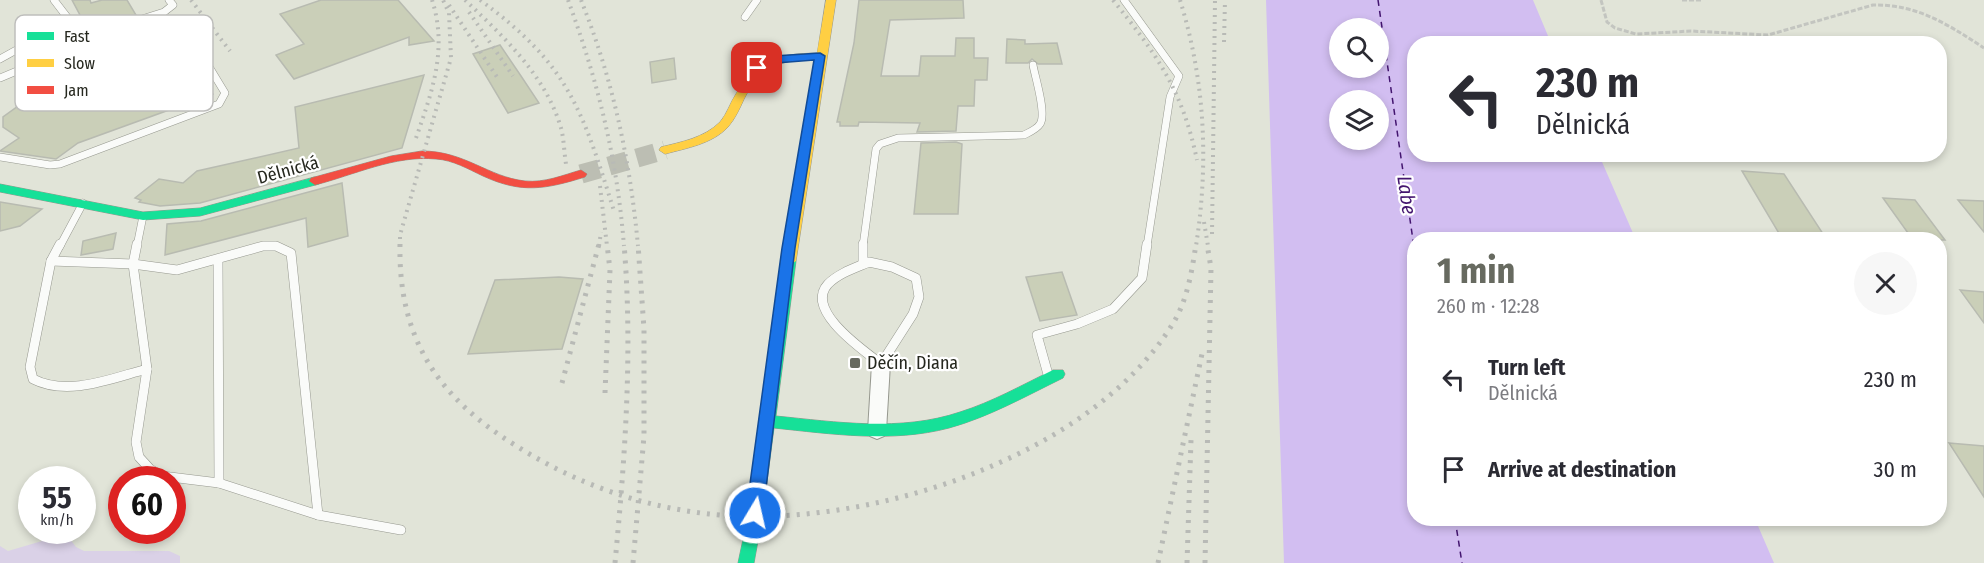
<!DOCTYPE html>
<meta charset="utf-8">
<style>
:root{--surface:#fff;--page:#f7f7f7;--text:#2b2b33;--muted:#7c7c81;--accent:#676a60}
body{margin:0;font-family:"Fira Sans Condensed",sans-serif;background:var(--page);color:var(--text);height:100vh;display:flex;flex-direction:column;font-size:22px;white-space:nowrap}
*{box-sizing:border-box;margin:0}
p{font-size:20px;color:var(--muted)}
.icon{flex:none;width:33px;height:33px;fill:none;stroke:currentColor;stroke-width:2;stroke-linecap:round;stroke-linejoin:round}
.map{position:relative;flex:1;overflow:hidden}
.drawer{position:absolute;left:1407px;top:232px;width:540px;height:294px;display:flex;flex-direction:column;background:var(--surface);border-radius:24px;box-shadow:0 3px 9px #0003}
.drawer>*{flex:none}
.banner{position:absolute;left:1407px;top:36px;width:540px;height:126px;border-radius:24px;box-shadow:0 3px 9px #0003;background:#fff;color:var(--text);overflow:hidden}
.tools{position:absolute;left:1329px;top:18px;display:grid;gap:12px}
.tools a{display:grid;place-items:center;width:60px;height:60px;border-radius:50%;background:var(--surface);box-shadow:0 3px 9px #0003;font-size:30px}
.speed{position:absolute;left:18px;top:466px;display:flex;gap:12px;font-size:30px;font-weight:700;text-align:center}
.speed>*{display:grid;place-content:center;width:78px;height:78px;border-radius:50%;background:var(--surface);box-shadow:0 3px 9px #0003;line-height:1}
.speed small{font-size:15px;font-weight:400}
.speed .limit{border:9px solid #d22;background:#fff;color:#111}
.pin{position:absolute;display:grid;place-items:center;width:51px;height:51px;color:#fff;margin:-26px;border-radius:12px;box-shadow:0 3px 9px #0006}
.me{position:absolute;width:66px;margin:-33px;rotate:9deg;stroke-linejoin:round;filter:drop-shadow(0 0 4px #0008)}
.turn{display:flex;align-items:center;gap:21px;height:126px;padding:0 30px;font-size:27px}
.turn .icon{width:78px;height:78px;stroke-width:2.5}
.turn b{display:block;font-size:42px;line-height:51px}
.round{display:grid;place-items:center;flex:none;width:63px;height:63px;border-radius:32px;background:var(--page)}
.head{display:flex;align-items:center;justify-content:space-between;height:102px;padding:0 30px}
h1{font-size:36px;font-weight:700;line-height:45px;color:var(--accent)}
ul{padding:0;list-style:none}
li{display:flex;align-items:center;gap:18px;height:90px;padding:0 30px}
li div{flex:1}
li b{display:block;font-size:22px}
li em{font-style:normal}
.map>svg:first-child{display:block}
.green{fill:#dad1e7}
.water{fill:#d2bef1;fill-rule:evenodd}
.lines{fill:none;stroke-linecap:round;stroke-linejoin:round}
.ferry{stroke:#43156f;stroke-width:1.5;stroke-dasharray:6 5;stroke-linecap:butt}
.building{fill:#cacfb8;stroke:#b8bbb1;stroke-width:1.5}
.secondary-tunnel{stroke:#bcbeb3;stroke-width:19;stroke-dasharray:19 10;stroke-linecap:butt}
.lane-far1-casing{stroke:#96988f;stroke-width:8}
.lane-casing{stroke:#96988f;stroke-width:10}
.street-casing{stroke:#96988f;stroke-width:2}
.fast-casing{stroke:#96988f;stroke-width:1}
.slow-casing{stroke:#96988f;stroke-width:1}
.jam-casing{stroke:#96988f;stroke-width:1}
.path{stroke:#c3c5c0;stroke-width:3;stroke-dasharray:5 2;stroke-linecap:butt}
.lane-far1{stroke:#fafbf9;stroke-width:7}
.lane{stroke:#fafbf9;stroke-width:9}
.street{fill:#fafbf9;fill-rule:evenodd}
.fast{fill:#16e098;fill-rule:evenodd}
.slow{fill:#ffcf43;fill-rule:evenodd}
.jam{fill:#f24e42;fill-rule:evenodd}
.rail-far1{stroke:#b8bab6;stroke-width:4;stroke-dasharray:2 5;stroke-linecap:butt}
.rail{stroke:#b8bab6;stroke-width:5;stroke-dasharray:3 7;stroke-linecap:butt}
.jam-bridge-casing{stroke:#96988f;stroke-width:16;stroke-linecap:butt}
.jam-bridge{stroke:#f24e42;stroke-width:15}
.route{fill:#1a73e8;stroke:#114b97;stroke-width:1.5}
.poi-dot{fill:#676a60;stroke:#fff;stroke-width:2}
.labels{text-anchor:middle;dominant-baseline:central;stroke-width:4.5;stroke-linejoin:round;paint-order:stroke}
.street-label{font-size:18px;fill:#26281f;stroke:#fff}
.poi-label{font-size:18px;fill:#26281f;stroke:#fff;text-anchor:start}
.water-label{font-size:20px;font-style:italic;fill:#43156f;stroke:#fff}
.key{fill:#fff;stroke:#bebebc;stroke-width:1.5}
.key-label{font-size:16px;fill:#26281f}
</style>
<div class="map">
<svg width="1984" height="563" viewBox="0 0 1984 563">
<rect width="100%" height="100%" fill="#e1e4d8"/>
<polygon class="green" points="66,534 76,547 84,551 169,551 180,556 180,563 0,563 0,546 8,551"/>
<path class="water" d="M1266,0H1533L1551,43L1414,44V154L1599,155L1636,240H1414V519H1755L1774,563H1284ZM1340,28H1378V68H1340ZM1340,100H1378V140H1340Z"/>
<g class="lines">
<g class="ferry">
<polyline points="1378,0 1414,247"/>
<polyline points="1455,519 1462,563"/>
</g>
</g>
<g class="building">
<polygon points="72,0 90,0 91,3 102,0 127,0 136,15 88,30"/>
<polygon points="321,0 398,0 434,41 409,45 409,37 294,79 276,55 304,44 280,14"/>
<polygon points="859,0 963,0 964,18 890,20 881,76 919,76 921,56 955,56 956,38 974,38 974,58 988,58 987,80 975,80 974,106 958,106 956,131 917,132 920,123 859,122 858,126 840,126 840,122 837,122 854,43"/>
<polygon points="176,39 213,94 78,143 56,159 0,151 19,138 3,127 3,117 21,104 51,95 39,71 107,48 114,60"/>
<polygon points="1007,39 1025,40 1025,44 1057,43 1062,64 1038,64 1032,59 1028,63 1006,63"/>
<polygon points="500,45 521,76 539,103 508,113 473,54"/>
<polygon points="674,58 676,79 652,83 650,62"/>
<polygon points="424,75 402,148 200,203 160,206 139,202 141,200 135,198 159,179 183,183 197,171 299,148 295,107"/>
<polygon points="956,142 962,144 958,214 914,214 921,143"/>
<polygon points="1742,171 1784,174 1827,240 1783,240"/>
<polygon points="342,183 348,236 308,247 306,218 165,255 167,224 201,221"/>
<polygon points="1883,198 1915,200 1945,240 1913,240"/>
<polygon points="1958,200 1984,201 1984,232"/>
<polygon points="0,202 42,209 20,226 0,231"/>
<polygon points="116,233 113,249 81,255 83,241"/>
<polygon points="1062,272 1077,315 1040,321 1026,277"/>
<polygon points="559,277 583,279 562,349 468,354 495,280"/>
<polygon points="1960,290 1984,292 1984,323"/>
<polygon points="1949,443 1984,446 1984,497"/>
</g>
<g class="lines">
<polyline class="secondary-tunnel" points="581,174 665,150"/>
<g class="lane-far1-casing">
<g id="lane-far1">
<polyline points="1124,0 1179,76 1170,97 1147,246"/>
<polyline points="745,17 757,0"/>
<polyline points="16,51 88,36 164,12 173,5 169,0"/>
<polyline points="0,59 65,23 67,17 54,0"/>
<path d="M0,78C28,66 163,9 185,27L225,93L219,104L60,164L50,165L0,157"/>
<polyline points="60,246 83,203"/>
<polyline points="137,246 143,216"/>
<path d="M863,246L876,149L880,144L898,138L1024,135C1030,132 1037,129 1040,124C1047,114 1035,77 1033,65"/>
</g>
</g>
<g class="lane-casing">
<g id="lane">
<path d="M60,244L51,261L30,367L33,379C68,397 112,378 147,369"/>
<polyline points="137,244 133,264 147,369 136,442 139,457 150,469 162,476 219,483 318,515 401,530"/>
<polyline points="218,260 219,483"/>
<polyline points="51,261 133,264 177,270 263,246 276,246 291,253 318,515"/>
<path d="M869,262L892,267L916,278L919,297L913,314L881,364C863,350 804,310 828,284C839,273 855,268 869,262Z"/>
<polyline points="863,264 863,244"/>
<polyline points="1049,378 1037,335 1077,324 1113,309 1142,278 1147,244"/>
</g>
</g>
<g class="street-casing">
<polygon id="street" points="881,357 887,359 890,364 886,431 884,436 877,439 870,436 868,431 872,364 875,359"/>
</g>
<g class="fast-casing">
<g id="fast">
<polygon points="315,177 319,178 321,181 319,184 200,216 143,220 0,192 0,184 143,212 200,208"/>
<path d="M789,256L796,261L776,416C836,422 901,432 960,412C992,402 1022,385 1053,370H1063L1065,374L1063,378C1026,396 989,417 949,428C892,443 832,434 774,428L765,497L763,502L757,504L751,502L749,497L782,261Z"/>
<polygon points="752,523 758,525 760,530 754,563 738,563 746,525"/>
</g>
</g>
<g class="slow-casing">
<path id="slow" d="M826,0H836L796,261L789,266L782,261L816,59C781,60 761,65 744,99C740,108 735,119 728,127C712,144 687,148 665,154L659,150L661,147C681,142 704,138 720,122C727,114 730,103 736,94C757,58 778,54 817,53Z"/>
</g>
<g class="jam-casing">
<path id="jam" d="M422,151C465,151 488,177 525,181C545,183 563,175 581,170L587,174L585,177C546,189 522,194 483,176C468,169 453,160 436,159C395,155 354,175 315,185L309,181L311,178L391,156Z"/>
</g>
<g class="path">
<path d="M1601,0L1607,22L1615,28L1636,34L1691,31L1768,35L1873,5C1917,4 1949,25 1984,48"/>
<polyline points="1682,0 1702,0"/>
</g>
<use href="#lane-far1" class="lane-far1"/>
<use href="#lane" class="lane"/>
<use href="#street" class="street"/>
<use href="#fast" class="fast"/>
<use href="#slow" class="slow"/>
<use href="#jam" class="jam"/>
<g class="rail-far1">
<polyline points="191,0 230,51"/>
<path d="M465,0C503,36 546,76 561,128C564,139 564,152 566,164"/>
<path d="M480,0C569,65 582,109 614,211"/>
<path d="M568,0C598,82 617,158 624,246"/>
<path d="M581,0C613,80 630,160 638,246"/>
<path d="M1113,0C1157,55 1182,89 1197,160"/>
<path d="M1180,0C1205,81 1209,162 1196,246"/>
<polyline points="449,5 499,80"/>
<polyline points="469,12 513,76"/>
<polyline points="1224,42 1225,0"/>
<path d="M416,138C432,92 448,49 432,0"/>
<polyline points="600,186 607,246"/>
<polyline points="1204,222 1208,246"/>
<polyline points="1212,234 1215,0"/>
<polyline points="400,246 400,235 451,58 449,13 443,0"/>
<polyline points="599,246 601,232"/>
</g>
<g class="rail">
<path d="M400,244C398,337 437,397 515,445C574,483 639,506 709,514C861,531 1088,460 1172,325C1187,302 1192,271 1196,244"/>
<polyline points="562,383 599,244"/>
<polyline points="605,393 610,270 607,244"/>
<path d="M615,563C625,457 633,351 624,244"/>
<polyline points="633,563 644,436 644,329 638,244"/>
<polyline points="1158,563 1203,349"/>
<polyline points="1187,563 1191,440"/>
<polyline points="1205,563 1211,268 1207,244"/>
</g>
<g class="jam-bridge-casing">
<polyline id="jam-bridge" points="752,530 757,497"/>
</g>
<use href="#jam-bridge" class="jam-bridge"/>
</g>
<polygon class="route" points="820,53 825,56 795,248 763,513 760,518 749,518 746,513 782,248 814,60 776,63 757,71 752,68 774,56"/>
<rect class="poi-dot" x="849" y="357" width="12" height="12" rx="3"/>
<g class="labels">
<g class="street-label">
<text transform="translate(288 170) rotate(-15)">Dělnická</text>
</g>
<g class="poi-label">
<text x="867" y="363">Děčín, Diana</text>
</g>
<g class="water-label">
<text transform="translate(1407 195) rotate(82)">Labe</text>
</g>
</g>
<rect x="15" y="15" width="198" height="96" rx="9" class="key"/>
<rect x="27" y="32" width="27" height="8" fill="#16e098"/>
<rect x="27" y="59" width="27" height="8" fill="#ffcf43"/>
<rect x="27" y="86" width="27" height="8" fill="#f24e42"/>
<g class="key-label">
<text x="64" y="42">Fast</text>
<text x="64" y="69">Slow</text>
<text x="64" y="96">Jam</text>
</g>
</svg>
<div class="tools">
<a><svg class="icon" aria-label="search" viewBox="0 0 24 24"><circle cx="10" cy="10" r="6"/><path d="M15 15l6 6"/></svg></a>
<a><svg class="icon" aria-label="layers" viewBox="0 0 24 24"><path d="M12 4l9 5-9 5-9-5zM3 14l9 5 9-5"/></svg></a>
</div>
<div class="speed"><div>55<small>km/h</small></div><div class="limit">60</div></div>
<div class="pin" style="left:757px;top:68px;background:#d93025"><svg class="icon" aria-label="arrive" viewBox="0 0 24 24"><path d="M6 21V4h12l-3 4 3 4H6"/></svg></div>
<svg class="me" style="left:755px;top:513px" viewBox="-20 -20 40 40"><circle r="17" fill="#1a73e8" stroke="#fff" stroke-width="3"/><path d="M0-11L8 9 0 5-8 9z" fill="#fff"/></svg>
<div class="banner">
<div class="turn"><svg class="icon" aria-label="left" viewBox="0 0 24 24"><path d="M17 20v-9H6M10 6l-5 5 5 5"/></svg><div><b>230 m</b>Dělnická</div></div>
</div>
<section class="drawer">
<div class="head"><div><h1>1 min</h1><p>260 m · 12:28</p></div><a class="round"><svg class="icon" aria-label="close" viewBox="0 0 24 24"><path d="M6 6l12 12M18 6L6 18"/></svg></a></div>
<ul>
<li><svg class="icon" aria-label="left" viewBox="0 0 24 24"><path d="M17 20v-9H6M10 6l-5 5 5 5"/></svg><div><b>Turn left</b><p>Dělnická</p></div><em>230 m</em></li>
<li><svg class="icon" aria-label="arrive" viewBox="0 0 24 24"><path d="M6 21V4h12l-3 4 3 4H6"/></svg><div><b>Arrive at destination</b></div><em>30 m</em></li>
</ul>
</section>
</div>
